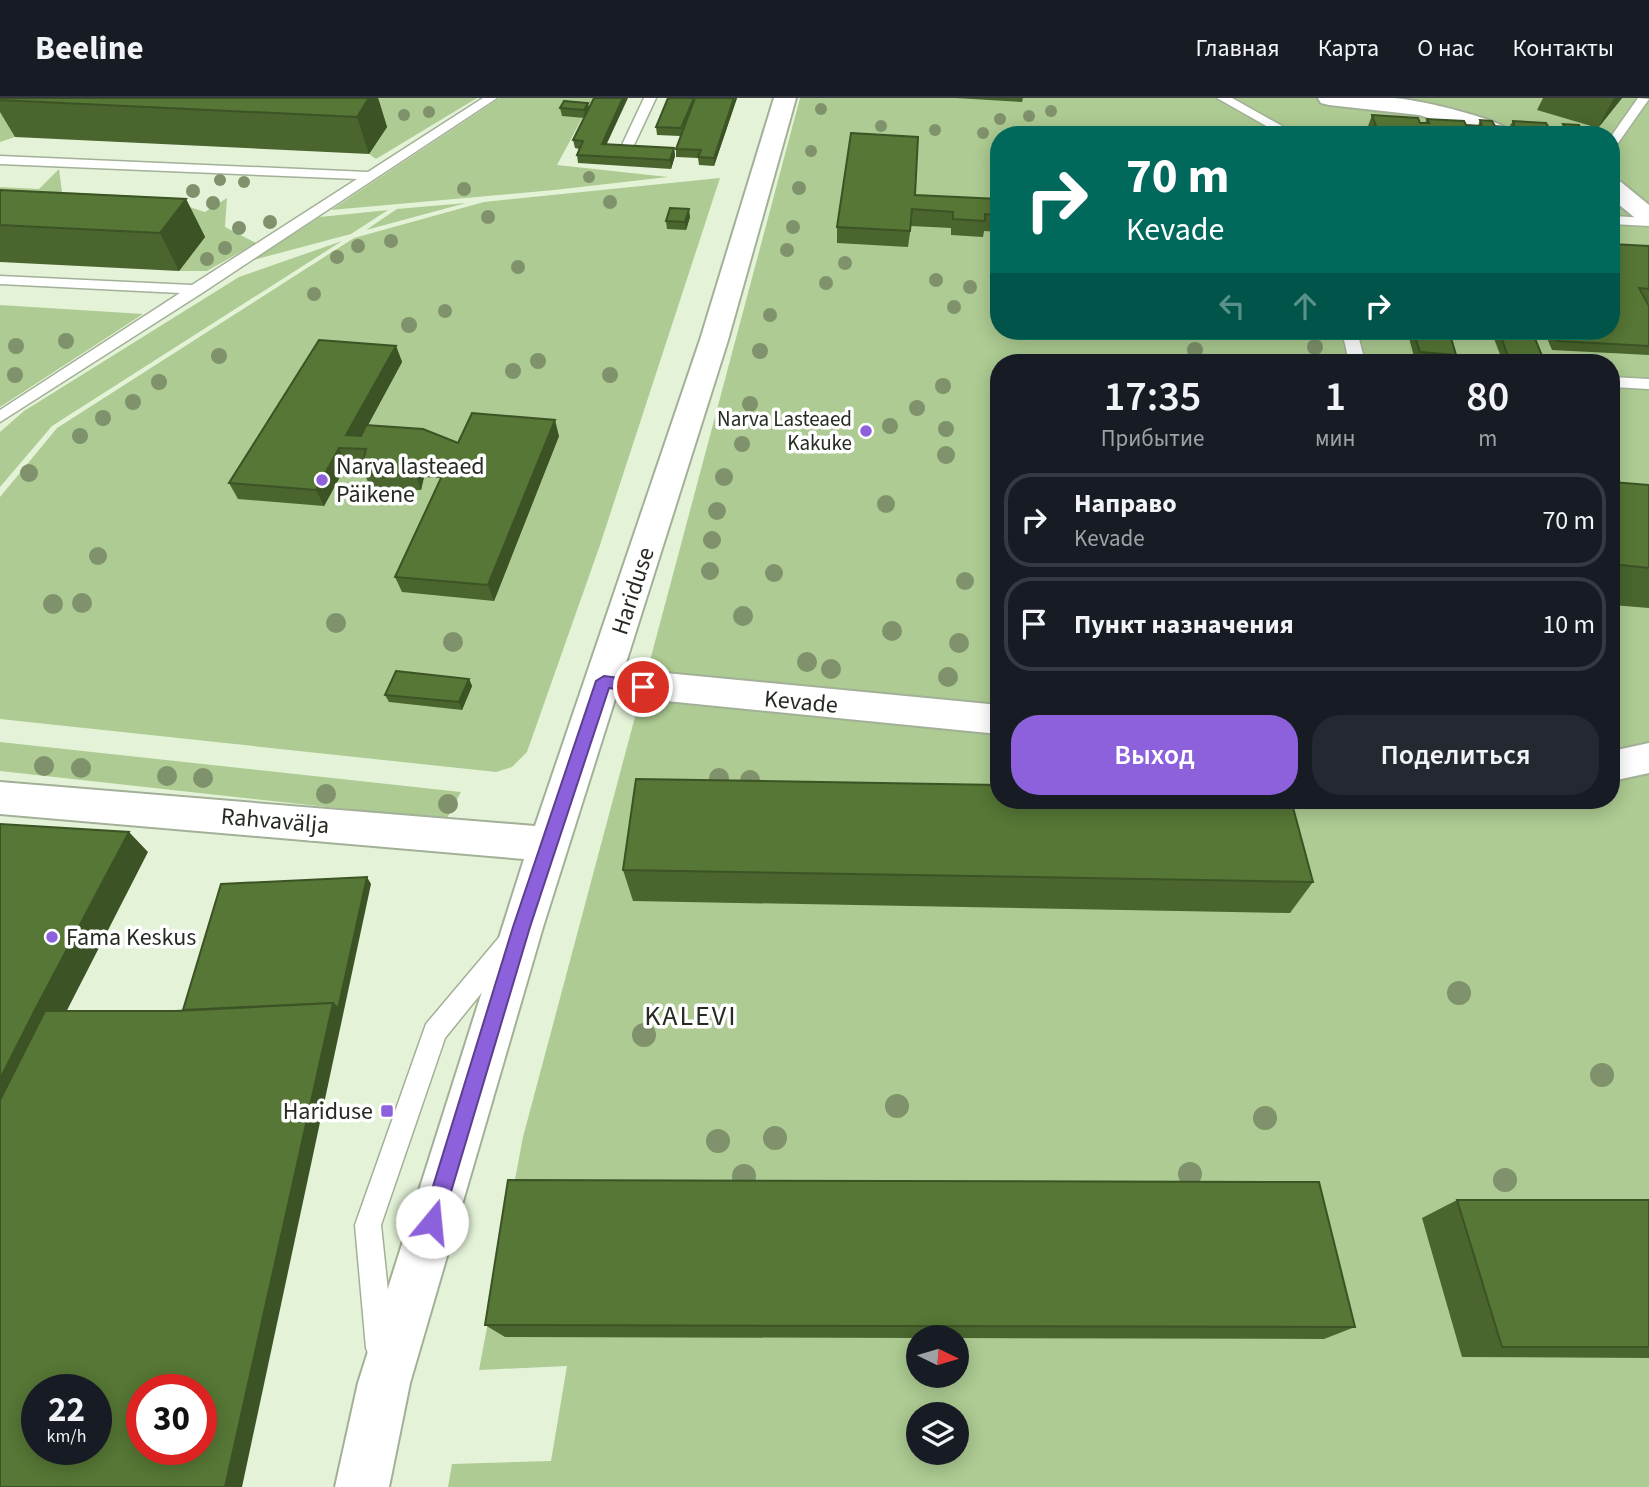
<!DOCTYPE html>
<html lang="ru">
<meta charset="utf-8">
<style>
:root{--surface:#171b24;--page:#242831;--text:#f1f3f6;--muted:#9ea1a6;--line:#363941;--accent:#8d61db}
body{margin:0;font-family:"Source Sans 3",sans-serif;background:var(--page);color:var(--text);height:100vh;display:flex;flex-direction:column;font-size:26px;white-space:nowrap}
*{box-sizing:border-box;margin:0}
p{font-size:23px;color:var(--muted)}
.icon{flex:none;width:38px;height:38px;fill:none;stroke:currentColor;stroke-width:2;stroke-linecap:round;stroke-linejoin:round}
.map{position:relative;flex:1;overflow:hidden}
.panel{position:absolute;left:990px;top:256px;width:630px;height:455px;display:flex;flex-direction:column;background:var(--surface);border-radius:28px;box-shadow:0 4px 18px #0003}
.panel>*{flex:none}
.top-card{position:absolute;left:990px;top:28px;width:630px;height:214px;border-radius:28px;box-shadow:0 4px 18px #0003;background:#00695c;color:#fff;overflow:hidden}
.needle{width:46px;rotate:95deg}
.tools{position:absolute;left:906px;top:1227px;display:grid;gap:14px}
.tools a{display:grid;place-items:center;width:63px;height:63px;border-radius:50%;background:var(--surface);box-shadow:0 4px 18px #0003;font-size:35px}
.speed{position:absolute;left:21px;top:1276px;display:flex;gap:14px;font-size:35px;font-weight:700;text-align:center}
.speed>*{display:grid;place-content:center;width:91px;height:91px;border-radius:50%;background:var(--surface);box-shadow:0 4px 18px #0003;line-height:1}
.speed small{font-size:18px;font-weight:400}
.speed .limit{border:10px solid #d22;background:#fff;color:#111}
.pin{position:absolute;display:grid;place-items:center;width:60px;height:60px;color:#fff;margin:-30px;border:4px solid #fff;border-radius:50%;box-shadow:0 2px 7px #0007}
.me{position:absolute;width:77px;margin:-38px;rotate:17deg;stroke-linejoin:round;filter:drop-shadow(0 0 5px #0008)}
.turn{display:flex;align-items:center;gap:24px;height:147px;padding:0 21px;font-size:32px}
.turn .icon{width:91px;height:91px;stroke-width:2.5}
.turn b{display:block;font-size:49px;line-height:60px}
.lanes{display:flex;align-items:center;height:66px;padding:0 21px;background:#0003;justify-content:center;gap:35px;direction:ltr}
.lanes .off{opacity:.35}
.eta{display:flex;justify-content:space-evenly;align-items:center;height:119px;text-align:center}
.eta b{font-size:42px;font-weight:600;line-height:49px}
.cta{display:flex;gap:14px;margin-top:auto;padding:14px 21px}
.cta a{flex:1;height:80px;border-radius:28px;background:var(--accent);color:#fff;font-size:28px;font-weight:600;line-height:80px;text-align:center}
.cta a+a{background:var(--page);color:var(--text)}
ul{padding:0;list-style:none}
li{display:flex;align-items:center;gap:21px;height:94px;margin:0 14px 10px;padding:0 7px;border:4px solid var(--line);border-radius:28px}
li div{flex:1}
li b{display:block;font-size:26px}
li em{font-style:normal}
header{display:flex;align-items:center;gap:42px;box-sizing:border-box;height:98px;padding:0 35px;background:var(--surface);border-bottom:2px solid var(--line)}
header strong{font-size:33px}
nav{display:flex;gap:38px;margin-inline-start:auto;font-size:24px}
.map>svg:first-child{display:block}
.green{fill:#adcb92;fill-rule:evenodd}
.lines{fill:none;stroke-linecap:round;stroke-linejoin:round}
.service-casing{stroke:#a2b097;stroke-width:3}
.minor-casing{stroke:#a2b097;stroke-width:4}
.service{fill:#fff;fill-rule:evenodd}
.minor{fill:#fff;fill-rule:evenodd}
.tree{fill:#7f926b}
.wall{fill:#4a662e}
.shaded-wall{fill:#3c5325}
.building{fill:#567735;stroke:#3c5325;stroke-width:2;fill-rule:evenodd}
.route{fill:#8d61db;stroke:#5c3f8e;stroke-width:2}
.poi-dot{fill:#8d61db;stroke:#fff;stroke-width:2.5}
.labels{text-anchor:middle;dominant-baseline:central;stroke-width:7;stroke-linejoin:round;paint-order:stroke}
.far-poi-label{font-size:21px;fill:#262c21;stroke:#fff;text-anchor:end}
.poi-label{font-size:24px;fill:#262c21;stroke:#fff;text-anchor:start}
.street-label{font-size:24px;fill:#262c21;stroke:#fff}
.quarter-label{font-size:28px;letter-spacing:2px;fill:#262c21;stroke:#fff}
</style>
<header>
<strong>Beeline</strong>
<nav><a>Главная</a><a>Карта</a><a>О нас</a><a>Контакты</a></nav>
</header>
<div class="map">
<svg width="1649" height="1389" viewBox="0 0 1649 1389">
<rect width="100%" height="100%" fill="#e4f3d8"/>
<g class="green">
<polygon points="4,0 477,0 376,61 369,56 386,29 42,13 15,39 0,44 0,2"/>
<polygon points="500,0 593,0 557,67 668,79 554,92 331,112"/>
<path d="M800,0H1649V1389H448L452,1366L551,1363L567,1268L479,1272L523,1039ZM999,37H1612V233H999ZM999,264H1612V702H999ZM919,1239H957V1278H919ZM919,1316H957V1354H919Z"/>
<polygon points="59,71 62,94 158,99 205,114 227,100 225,129 256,145 207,173 179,173 204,139 0,129 0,89 39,91"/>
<polygon points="720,80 600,447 527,654 512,669 496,674 0,621 0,399 57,330 354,140 484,104"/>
<polygon points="466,105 366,132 397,111"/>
<polygon points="388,112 351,136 253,162 320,119"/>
<polygon points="342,143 52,328 0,389 0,334 24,313 239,179"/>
<polygon points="0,207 143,216 0,309"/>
<polygon points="0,644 461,694 446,722 0,673"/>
</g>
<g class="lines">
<g class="service-casing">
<g id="service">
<polygon points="483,0 497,0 202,195 0,324 0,312 180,195 0,186 0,178 192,187 357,81 0,66 0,58 368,74"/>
<polygon points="644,0 656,0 634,47 628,51 624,50 622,47"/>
<polygon points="1217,0 1232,0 1298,37 1282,37"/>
<polygon points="1638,0 1649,1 1616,48 1612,49 1612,37"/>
<polygon points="1612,118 1649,120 1649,128 1612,126"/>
<polygon points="1342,233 1357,233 1365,264 1349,264"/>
<polygon points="1612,279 1649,281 1649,291 1612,289"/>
<polygon points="509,834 517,837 520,844 517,851 445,940 381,1127 394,1250 390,1260 380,1264 370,1260 366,1250 355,1127 426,926 501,837"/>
</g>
</g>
<g class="minor-casing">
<g id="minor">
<polygon points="774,0 796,0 728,242 624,571 999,607 999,636 616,598 543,829 410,1285 389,1389 335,1389 358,1285 524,761 0,716 0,684 535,728 700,242"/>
<path d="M1318,0C1343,0 1369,0 1394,0C1415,1 1505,21 1516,37H1484L1419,17L1329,7L1321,5Z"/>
<polygon points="1612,82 1621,84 1649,107 1649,126 1640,124 1612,101"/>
<polygon points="1649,645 1649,675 1612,683 1612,653"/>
</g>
</g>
<use href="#service" class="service"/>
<use href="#minor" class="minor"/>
</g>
<g class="tree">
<circle cx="821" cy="11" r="6"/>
<circle cx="1051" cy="13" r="6"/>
<circle cx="429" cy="14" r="6"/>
<circle cx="404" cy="17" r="6"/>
<circle cx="1029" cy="18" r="6"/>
<circle cx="1000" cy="21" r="6"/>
<circle cx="881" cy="28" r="6"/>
<circle cx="935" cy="32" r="6"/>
<circle cx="983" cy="35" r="6"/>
<circle cx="811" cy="53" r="6"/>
<circle cx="589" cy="79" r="6"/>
<circle cx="220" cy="82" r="6"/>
<circle cx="244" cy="84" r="6"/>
<circle cx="799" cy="90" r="7"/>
<circle cx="464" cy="91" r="7"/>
<circle cx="193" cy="93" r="7"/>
<circle cx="610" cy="104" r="7"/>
<circle cx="213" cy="105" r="7"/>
<circle cx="488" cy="119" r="7"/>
<circle cx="270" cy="124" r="7"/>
<circle cx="793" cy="129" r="7"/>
<circle cx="239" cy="130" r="7"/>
<circle cx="391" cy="143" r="7"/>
<circle cx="358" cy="148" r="7"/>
<circle cx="225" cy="150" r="7"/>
<circle cx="787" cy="152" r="7"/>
<circle cx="337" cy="159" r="7"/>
<circle cx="207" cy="161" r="7"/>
<circle cx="845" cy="165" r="7"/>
<circle cx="518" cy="169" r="7"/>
<circle cx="936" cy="182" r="7"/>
<circle cx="826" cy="185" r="7"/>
<circle cx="970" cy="189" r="7"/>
<circle cx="314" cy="196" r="7"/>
<circle cx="954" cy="209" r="7"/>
<circle cx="445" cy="213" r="7"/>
<circle cx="770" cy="217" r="7"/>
<circle cx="409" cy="227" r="8"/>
<circle cx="66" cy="243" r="8"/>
<circle cx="16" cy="248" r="8"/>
<circle cx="1315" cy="249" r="8"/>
<circle cx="1195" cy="252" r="8"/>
<circle cx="760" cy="253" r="8"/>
<circle cx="219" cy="258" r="8"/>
<circle cx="538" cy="263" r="8"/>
<circle cx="513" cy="273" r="8"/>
<circle cx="15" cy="277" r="8"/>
<circle cx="610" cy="277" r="8"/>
<circle cx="159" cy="284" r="8"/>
<circle cx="943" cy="288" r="8"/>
<circle cx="133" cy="304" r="8"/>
<circle cx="750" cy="306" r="8"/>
<circle cx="917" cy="310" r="8"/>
<circle cx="103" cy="320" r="8"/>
<circle cx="890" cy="328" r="8"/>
<circle cx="946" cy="331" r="8"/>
<circle cx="80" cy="338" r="8"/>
<circle cx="742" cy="346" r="8"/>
<circle cx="946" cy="357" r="9"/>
<circle cx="29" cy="375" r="9"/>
<circle cx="724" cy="379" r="9"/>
<circle cx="886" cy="406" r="9"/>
<circle cx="717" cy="413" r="9"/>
<circle cx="712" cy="442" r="9"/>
<circle cx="98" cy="458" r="9"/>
<circle cx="710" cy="473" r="9"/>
<circle cx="774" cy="475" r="9"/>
<circle cx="965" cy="483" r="9"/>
<circle cx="82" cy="505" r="10"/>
<circle cx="53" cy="506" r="10"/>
<circle cx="743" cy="518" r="10"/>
<circle cx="336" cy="525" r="10"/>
<circle cx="892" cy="533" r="10"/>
<circle cx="453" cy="544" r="10"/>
<circle cx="959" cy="545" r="10"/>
<circle cx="807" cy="564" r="10"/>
<circle cx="831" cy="571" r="10"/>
<circle cx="948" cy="579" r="10"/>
<circle cx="44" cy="668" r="10"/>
<circle cx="81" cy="670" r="10"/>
<circle cx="167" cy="678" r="10"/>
<circle cx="203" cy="680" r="10"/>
<circle cx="719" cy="680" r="10"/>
<circle cx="750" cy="682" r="10"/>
<circle cx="326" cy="696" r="10"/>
<circle cx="448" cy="706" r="10"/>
<circle cx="1459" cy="895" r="12"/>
<circle cx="644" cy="937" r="12"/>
<circle cx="1602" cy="977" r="12"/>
<circle cx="897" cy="1008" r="12"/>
<circle cx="1265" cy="1020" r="12"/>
<circle cx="775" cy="1040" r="12"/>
<circle cx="718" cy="1043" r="12"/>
<circle cx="1190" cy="1076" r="12"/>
<circle cx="744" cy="1078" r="12"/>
<circle cx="1505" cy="1082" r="12"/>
</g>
<g class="wall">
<polygon points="0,0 378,0 387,29 369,56 15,39 0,14"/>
<polygon points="668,0 737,0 714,68 699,67 698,60 676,59 676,51 680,38 657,37 656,29"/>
<polygon points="956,0 1023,0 1022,4"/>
<polygon points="1543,0 1622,0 1598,30 1537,12"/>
<polygon points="588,5 589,10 607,46 674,50 675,58 671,71 578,65 577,57 579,51 575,50 573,42 584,20 562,18 560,10"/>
<polygon points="1372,17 1425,25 1427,21 1478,28 1480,22 1495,28 1509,29 1513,23 1549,30 1561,31 1563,26 1582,33 1596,37 1361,37 1363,30 1367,31"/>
<polygon points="0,92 186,101 205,139 179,173 0,164"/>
<polygon points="915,97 999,101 999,134 984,133 983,139 951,137 951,130 911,128 908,149 837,145 837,129"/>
<polygon points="690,119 686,132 667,131 666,123"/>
<polygon points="999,138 999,205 996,205"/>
<polygon points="1649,148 1649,257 1552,252 1544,233 1612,233"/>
<polygon points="1407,233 1449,233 1456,257 1452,264 1415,262"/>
<polygon points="1491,233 1532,233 1544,263 1543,264 1503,264"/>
<polygon points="396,248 402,264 368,327 458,345 559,338 494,503 402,494 395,479 441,380 424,379 421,392 372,393 365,377 367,372 365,367 347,366 324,408 238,401 229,385"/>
<polygon points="1612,384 1649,387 1649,510 1612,507"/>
<polygon points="994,508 999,508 999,547 994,547 993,516"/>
<polygon points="469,581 472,588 462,612 389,604 385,597"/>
<polygon points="623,772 1313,784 1290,815 633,803"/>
<polygon points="1457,1102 1649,1102 1649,1260 1462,1259 1422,1120"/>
<polygon points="485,1227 1355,1229 1324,1241 957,1240 957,1239 919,1240 505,1239"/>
</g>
<g class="shaded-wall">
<polygon points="369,0 378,0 387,29 369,56 357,19"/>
<polygon points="623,0 628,0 603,54 602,46"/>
<polygon points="734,0 737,0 714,68 714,60"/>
<polygon points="1614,0 1622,0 1598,30"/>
<polygon points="588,5 589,13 585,20 584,12"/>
<polygon points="674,50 675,58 671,71 670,62"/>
<polygon points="186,101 205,139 179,173 160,135"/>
<polygon points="689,111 690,119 686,132 685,124"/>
<polygon points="396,248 402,264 355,351 346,337"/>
<polygon points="555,322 559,338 494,503 488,487"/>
<polygon points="339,350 347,366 324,408 316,392"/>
<polygon points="418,363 424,379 421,392 415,376"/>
<polygon points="469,581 472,588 462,612 459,604"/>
<polygon points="129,734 148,754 61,924 0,1049 0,981 37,908"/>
<polygon points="367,779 371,786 242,1389 225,1389 333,905"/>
</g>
<g class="building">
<polygon points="0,0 369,0 357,19 0,2"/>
<polygon points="594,0 623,0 602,46 674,50 670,62 577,57 583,43 573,42"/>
<polygon points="668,0 694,0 681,30 656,29"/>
<polygon points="695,0 734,0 714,60 698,59 701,52 676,51"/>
<polygon points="564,3 588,5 584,12 560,10"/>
<polygon points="1372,17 1418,20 1420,25 1429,25 1427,21 1464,23 1466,27 1482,28 1480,22 1492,23 1495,28 1515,30 1513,23 1546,25 1549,30 1566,31 1563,26 1579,27 1582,33 1595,34 1596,37 1365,37 1363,30 1377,31"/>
<polygon points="851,35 918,39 915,97 999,101 999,117 985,116 985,123 953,121 953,114 912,111 910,133 837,129"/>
<polygon points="0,92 186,101 160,135 0,127"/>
<polygon points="670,110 689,111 685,124 666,123"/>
<polygon points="1612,146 1649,148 1649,191 1639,190 1649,208 1649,248 1557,243 1553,233 1612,233"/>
<polygon points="1413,233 1449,233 1456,257 1420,254"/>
<polygon points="1499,233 1532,233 1544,263 1509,261"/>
<polygon points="319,242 396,248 346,337 361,338 366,327 423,331 458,345 472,315 555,322 488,487 395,479 448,365 418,363 415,376 365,377 370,363 363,363 366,351 339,350 316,392 229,385"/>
<polygon points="1612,384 1649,387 1649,470 1612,466"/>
<polygon points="994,508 999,508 999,539 995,539"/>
<polygon points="396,573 469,581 459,604 385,597"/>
<polygon points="636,681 999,687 999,702 1291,702 1313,784 623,772"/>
<polygon points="0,726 129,734 37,908 0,981"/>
<polygon points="367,779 338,911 333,905 183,912 221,786"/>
<path d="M333,905L225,1389H0V1002L45,913H175ZM37,1292H96V1351H37ZM142,1292H201V1351H142Z"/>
<polygon points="508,1082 1319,1084 1355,1229 485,1227"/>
<polygon points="1457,1102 1649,1102 1649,1249 1502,1249"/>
</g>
<polygon class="route" points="604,578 643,583 651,589 643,595 609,590 530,829 442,1124 439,1131 432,1134 425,1131 422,1124 513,829 596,583"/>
<g class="poi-dot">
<circle cx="866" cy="333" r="7"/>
<circle cx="322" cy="382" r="7"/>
<circle cx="52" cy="839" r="7"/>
<rect x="380" y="1006" width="14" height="14" rx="3.5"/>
</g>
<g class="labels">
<g class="far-poi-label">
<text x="852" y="321">Narva Lasteaed<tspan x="852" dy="24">Kakuke</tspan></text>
</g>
<g class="poi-label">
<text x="336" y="368">Narva lasteaed<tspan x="336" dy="28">Päikene</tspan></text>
<text x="66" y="839">Fama Keskus</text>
<text x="373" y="1013" text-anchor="end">Hariduse</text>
</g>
<g class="street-label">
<text transform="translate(633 493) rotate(-72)">Hariduse</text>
<text transform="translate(801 604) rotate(5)">Kevade</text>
<text transform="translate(275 723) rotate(5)">Rahvavälja</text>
</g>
<g class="quarter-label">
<text x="691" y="918">KALEVI</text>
</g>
</g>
</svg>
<div class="tools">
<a><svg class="needle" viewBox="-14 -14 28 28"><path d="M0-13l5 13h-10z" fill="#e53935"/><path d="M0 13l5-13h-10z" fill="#9ea1a6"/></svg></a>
<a><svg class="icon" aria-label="layers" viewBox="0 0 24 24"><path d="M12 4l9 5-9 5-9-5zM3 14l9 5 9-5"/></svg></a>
</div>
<div class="speed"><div>22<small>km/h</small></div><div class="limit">30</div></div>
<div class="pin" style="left:643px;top:589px;background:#d93025"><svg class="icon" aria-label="arrive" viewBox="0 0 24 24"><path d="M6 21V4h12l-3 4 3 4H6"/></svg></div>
<svg class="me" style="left:432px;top:1124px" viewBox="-20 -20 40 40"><circle r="19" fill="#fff"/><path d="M0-13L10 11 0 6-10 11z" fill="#8d61db"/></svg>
<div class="top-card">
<div class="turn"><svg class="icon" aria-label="right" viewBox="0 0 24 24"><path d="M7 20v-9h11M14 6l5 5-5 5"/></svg><div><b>70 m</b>Kevade</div></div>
<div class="lanes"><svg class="icon off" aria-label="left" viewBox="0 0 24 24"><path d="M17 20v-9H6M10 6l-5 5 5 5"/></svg><svg class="icon off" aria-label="ahead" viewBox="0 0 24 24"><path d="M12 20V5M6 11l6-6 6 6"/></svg><svg class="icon" aria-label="right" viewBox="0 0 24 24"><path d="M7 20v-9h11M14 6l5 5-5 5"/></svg></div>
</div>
<section class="panel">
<div class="eta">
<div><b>17:35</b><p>Прибытие</p></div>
<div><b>1</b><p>мин</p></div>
<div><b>80</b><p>m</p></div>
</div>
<ul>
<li><svg class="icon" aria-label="right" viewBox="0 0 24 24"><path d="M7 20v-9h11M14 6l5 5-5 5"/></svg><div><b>Направо</b><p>Kevade</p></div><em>70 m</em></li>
<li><svg class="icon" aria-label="arrive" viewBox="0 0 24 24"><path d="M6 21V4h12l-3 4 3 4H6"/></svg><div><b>Пункт назначения</b></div><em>10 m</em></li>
</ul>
<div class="cta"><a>Выход</a><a>Поделиться</a></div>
</section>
</div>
